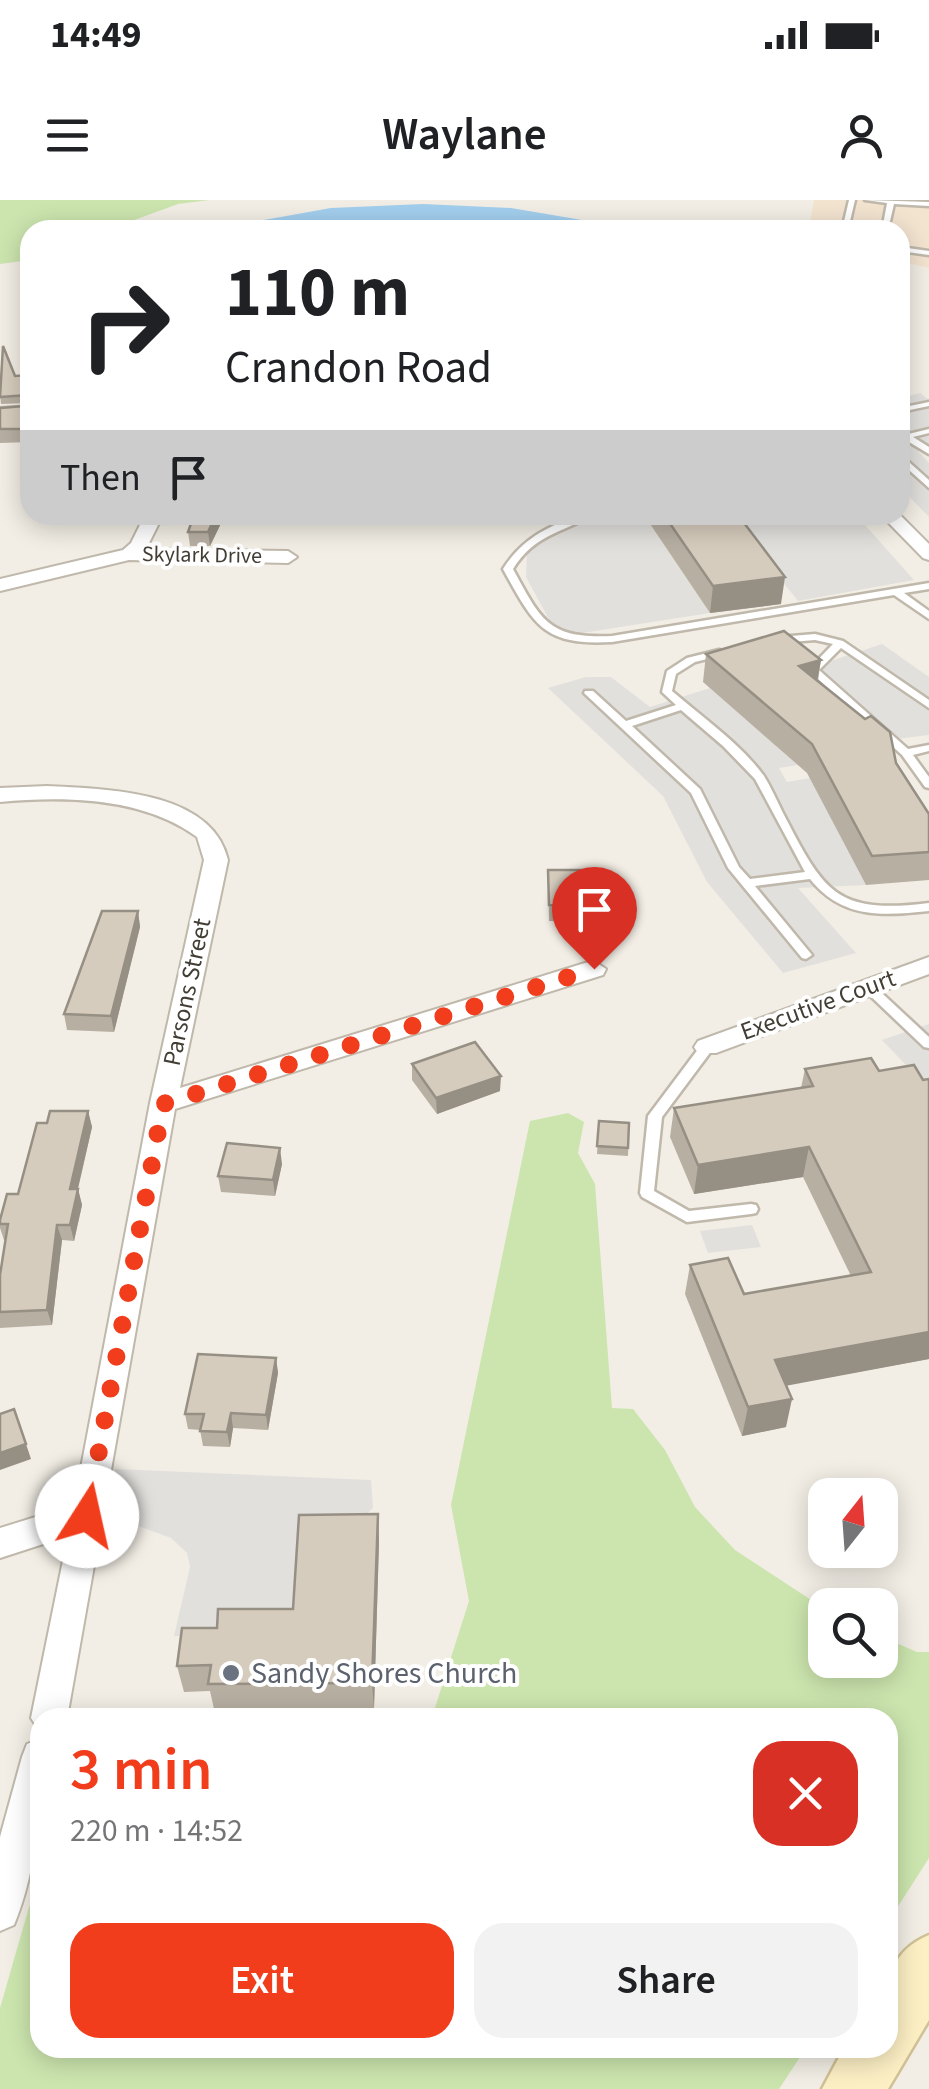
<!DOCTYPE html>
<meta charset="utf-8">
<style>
:root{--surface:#fff;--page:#f2f2f2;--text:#202124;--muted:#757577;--accent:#f13d1c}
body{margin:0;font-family:"Source Sans 3",sans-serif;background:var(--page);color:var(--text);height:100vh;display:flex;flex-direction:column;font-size:38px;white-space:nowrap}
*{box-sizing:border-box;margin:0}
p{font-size:32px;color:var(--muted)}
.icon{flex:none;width:55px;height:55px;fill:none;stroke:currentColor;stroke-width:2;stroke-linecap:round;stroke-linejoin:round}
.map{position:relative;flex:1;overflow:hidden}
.sheet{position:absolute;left:30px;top:1508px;width:868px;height:350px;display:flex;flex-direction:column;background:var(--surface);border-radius:30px;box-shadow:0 5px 25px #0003}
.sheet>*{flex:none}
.guide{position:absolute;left:20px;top:20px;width:890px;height:305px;border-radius:30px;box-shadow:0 5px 25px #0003;background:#fff;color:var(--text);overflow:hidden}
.needle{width:65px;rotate:17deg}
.tools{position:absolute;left:808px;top:1278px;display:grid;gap:20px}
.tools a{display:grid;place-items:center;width:90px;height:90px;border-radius:20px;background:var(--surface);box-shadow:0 5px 25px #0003;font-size:50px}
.pin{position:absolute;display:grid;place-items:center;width:85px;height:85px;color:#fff;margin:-102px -42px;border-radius:50% 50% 50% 0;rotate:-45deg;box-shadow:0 0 10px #0007}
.pin .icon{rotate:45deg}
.me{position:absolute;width:110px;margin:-55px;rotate:10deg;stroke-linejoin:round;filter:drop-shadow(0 0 8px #0008)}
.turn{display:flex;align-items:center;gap:35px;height:210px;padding:0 40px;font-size:45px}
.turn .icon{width:130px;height:130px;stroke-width:2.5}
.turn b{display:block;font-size:70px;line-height:85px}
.then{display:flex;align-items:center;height:95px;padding:0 40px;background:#0003;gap:20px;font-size:38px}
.round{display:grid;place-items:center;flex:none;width:105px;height:105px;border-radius:30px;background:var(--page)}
.head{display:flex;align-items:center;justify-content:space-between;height:170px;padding:0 40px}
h1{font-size:60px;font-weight:600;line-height:75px;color:var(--accent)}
.button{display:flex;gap:20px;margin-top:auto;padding:20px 40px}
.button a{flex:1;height:115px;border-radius:30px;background:var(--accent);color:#fff;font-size:40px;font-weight:600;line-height:115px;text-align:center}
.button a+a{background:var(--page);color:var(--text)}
.status{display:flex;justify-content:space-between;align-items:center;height:70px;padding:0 50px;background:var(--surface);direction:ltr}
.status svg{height:28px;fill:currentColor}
header{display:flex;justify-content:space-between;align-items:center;height:130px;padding:0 40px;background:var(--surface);font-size:45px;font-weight:600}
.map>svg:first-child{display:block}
.commercial{fill:#f3e4d0}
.green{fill:#cce5ae}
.parking{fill:#e2e0dd}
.water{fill:#a2ceed}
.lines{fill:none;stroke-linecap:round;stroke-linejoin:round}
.lane-casing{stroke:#bfb8ab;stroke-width:5}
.street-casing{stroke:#bfb8ab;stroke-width:4}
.secondary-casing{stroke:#d0c196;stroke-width:5}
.lane{fill:#fff;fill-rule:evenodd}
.street{fill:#fff;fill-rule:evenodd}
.secondary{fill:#fcefc4;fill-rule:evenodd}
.wall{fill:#b8afa3}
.shaded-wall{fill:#968f84}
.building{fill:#d6ccbd;stroke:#968f84;stroke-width:2.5}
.route{stroke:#f13d1c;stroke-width:18;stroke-dasharray:0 32.4}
.worship-dot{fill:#6b7280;stroke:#fff;stroke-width:4}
.labels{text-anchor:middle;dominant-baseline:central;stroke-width:8;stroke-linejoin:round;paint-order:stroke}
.far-street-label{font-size:22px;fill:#433e35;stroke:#fff}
.street-label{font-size:25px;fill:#433e35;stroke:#fff}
.near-worship-label{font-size:30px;fill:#5b616d;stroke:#fff;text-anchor:start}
</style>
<div class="status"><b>14:49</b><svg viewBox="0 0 49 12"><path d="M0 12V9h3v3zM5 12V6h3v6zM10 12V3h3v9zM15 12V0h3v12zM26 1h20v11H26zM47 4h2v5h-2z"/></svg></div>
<header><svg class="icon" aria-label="menu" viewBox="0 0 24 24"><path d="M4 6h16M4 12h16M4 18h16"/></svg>Waylane<svg class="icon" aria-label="person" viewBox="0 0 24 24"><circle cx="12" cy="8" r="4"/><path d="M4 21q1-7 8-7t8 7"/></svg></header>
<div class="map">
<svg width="929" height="1889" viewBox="0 0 929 1889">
<rect width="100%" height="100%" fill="#f2eee5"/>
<polygon class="commercial" points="814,0 929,0 929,68 900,61 900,30 809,30"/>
<g class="green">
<polygon points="0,0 209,0 178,4 107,30 30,30 30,60 0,64"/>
<polygon points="568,913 584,922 578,953 595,984 612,1208 633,1209 665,1250 695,1307 735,1350 825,1409 825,1460 880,1460 880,1436 917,1452 929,1452 929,1658 888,1722 888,1518 432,1517 469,1401 451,1305 530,921"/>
<polygon points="40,1669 40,1848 806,1848 779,1889 0,1889 0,1808"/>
</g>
<g class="parking">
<polygon points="920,193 929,200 929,245 918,251 929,263 929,317 900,287 900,198"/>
<polygon points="611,315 644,315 710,413 576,434 551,423 526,377 527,350 578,325"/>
<polygon points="729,315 856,315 914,380 798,401"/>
<polygon points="882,444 929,477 929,535 865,543 800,471"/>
<polygon points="586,477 611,477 650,507 710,488 798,565 779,568 787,582 810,578 866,685 798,688 856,753 783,773 707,682 663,596 548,488"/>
<polygon points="929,824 929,889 882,840"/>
<polygon points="752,1025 761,1047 708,1053 700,1031"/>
<polygon points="115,1269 371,1280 373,1308 347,1332 296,1435 174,1436 190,1367 187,1353 171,1338 130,1323 105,1324"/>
<polygon points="358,1508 358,1517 237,1518 238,1509"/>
</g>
<polygon class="water" points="423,4 511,8 641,30 548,30 425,20 359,22 306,30 208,30 331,8"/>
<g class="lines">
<g class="lane-casing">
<g id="lane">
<polygon points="849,0 855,0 848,30 842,30"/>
<polygon points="865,0 929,2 929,6 894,4 888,30 882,30 887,3"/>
<polygon points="900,47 929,51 929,55 900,51"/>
<polygon points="929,202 929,206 900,212 900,208"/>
<polygon points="929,229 929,233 913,237 929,247 929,254 904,239 900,240 900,236"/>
<polygon points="900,254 929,280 929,288 900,262"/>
<path d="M580,315H593C561,333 534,335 513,369C541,420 548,439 612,436L929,383V389L904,393L929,411V419L894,395L612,442C543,446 534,425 503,369C522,339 548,326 580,315Z"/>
<polygon points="815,434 843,441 929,500 929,508 841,448 819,470 908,549 929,545 929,551 913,555 929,577 929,588 925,587 902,555 808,470 833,444 815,440 779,443 774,440 779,437"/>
<path d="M719,450L723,451V455L695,462L676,474L672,491C703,518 740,543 764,576C771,587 776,599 782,611C823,690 834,715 929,703V711C882,716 842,719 810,679L755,686L812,755L806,759L802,758L728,668L691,593L584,493L585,491H593L626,521L676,505L662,492L667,471L687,458ZM681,510L723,546L755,579L805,672L750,679L739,667L700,589L632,526Z"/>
<polygon points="867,782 871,783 929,837 929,848 924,847 863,789 861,786 863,783"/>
<polygon points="707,843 712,844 713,847 712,850 662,917 654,991 689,1011 751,1004 756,1005 758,1009 756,1013 751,1014 687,1022 642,997 640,993 648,916 702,844"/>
</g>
</g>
<g class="street-casing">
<g id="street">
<polygon points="30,206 30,216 0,218 0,208"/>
<polygon points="145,315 163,315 146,349 288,351 297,357 288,363 129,360 0,391 0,379 123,350 131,343"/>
<polygon points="881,315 900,315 929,344 929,360 923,358"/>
<path d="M47,586C105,589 212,590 228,660L180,888L585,763L594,761L606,769L603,775L175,909L67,1518H40V1532L31,1518L68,1336L0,1358V1328L74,1305L150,903L204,660L197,637C143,597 64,596 0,602V588Z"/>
<polygon points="929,757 929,774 716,853 698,853 694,847 698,841"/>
<path d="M40,1539C40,1603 39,1664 14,1725L0,1731V1637L22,1557L27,1544Z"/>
</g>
</g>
<g class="secondary-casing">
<path id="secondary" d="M929,1735V1820L888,1889H822L844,1848H888C888,1801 878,1756 929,1735Z"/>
</g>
<use href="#lane" class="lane"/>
<use href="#street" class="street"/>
<use href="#secondary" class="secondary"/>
</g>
<g class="wall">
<polygon points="30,175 30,203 1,204 0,195 15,176"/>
<polygon points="0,208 30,222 30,242 0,243"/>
<polygon points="225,315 210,346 190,346 188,332"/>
<polygon points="644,315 738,315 781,404 710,413"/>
<polygon points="706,454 821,460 818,481 896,563 929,614 929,680 866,685 807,573 703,482"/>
<polygon points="548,670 586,706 585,722 549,721"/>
<polygon points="138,711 140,727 114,832 67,830 64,814"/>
<polygon points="871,858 929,1159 786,1185 786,1227 742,1236 685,1094 690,1065 744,1094 851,1076 803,977 694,994 670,937 674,908 801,888 805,869"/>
<polygon points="412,864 500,891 437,914 412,880"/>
<polygon points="88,911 92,927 78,989 82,1005 74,1041 62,1040 52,1125 0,1128 0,1075 5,1040 4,1040 0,1028 0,1020 18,994 47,923"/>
<polygon points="599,921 629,923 628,956 597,954"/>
<polygon points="282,964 275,996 221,992 218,976"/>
<polygon points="276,1158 278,1173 268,1230 233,1228 230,1247 203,1246 200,1230 188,1229 185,1214"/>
<polygon points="378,1314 379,1342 374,1508 214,1509 210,1491 184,1492 177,1466 217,1428 293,1409"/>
</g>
<g class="shaded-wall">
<polygon points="216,315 225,315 210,346 208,332"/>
<polygon points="785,377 781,404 710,413 713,386"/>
<polygon points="821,460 816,487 799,466"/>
<polygon points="138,711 140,727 114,832 111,816"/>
<polygon points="501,876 500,891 437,914 436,898"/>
<polygon points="88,911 92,927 74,1005 70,989"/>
<polygon points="809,947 803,977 694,994 698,965"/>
<polygon points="280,948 282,964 275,996 273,980"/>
<polygon points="78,989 82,1005 74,1041 70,1025"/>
<polygon points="57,1025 62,1040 52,1125 47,1110"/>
<polygon points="929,1132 929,1159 769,1189 775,1160"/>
<polygon points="276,1158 278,1173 268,1230 266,1215"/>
<polygon points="792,1199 786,1227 742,1236 748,1207"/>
<polygon points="231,1213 233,1228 230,1247 227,1232"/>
<polygon points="26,1244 31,1259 0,1270 0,1253"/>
<polygon points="378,1314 379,1342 374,1508 372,1483"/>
</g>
<g class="building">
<polygon points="3,146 15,176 30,175 30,198 29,195 0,197"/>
<polygon points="25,206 30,222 30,229 0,229 0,208"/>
<polygon points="194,315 216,315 208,332 188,332"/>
<polygon points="664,315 738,315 785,377 713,386"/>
<polygon points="784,431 821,460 799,466 865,519 871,516 890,532 896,563 929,614 929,652 872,656 812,544 706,454"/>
<polygon points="548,670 584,670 586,706 549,705"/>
<polygon points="102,711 138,711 111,816 64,814"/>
<polygon points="475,842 501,876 436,898 412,864"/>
<polygon points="871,858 879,871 914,865 923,880 929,879 929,1132 775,1160 792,1199 748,1207 690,1065 728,1058 744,1094 871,1072 809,947 698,965 674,908 813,886 805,869"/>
<polygon points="50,911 88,911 70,989 78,989 70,1025 57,1025 47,1110 0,1112 0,1075 8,1024 0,1024 0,1020 7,994 18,994 37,923 47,923"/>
<polygon points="599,921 629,923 628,948 597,946"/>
<polygon points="227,943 280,948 273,980 218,976"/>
<polygon points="198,1154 276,1158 266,1215 231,1213 227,1232 200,1231 204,1214 185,1214"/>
<polygon points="14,1209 26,1244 0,1253 0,1214"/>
<polygon points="378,1314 372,1483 208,1484 211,1465 177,1466 182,1428 217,1428 218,1409 293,1409 299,1315"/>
</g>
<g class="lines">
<polyline class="route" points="87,1316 163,904 594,769"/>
</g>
<circle class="worship-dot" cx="231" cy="1473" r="10"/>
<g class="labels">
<g class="far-street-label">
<text transform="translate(202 355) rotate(1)">Skylark Drive</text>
</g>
<g class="street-label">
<text transform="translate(187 792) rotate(-78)">Parsons Street</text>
<text transform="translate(818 805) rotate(-20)">Executive Court</text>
</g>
<g class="near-worship-label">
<text x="251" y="1473">Sandy Shores Church</text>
</g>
</g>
</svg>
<div class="tools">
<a><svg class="needle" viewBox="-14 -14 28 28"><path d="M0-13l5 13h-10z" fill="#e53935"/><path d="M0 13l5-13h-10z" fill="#757577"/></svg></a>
<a><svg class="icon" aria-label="search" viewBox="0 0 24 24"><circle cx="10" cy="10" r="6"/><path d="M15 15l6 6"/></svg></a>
</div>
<div class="pin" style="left:594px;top:769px;background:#d93025"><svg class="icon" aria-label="arrive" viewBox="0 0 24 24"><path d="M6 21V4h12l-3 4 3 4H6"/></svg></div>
<svg class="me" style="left:87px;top:1316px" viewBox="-20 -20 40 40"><circle r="19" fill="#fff"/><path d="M0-13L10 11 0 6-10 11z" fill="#f13d1c"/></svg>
<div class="guide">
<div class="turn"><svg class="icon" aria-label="right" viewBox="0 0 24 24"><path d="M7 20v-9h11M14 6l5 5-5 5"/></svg><div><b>110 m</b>Crandon Road</div></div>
<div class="then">Then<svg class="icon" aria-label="arrive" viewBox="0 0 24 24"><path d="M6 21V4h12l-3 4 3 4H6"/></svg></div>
</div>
<section class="sheet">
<div class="head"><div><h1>3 min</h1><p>220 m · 14:52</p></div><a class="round" style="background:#d93025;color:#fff"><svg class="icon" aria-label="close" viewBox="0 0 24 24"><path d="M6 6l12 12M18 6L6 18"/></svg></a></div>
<div class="button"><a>Exit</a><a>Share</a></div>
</section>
</div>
